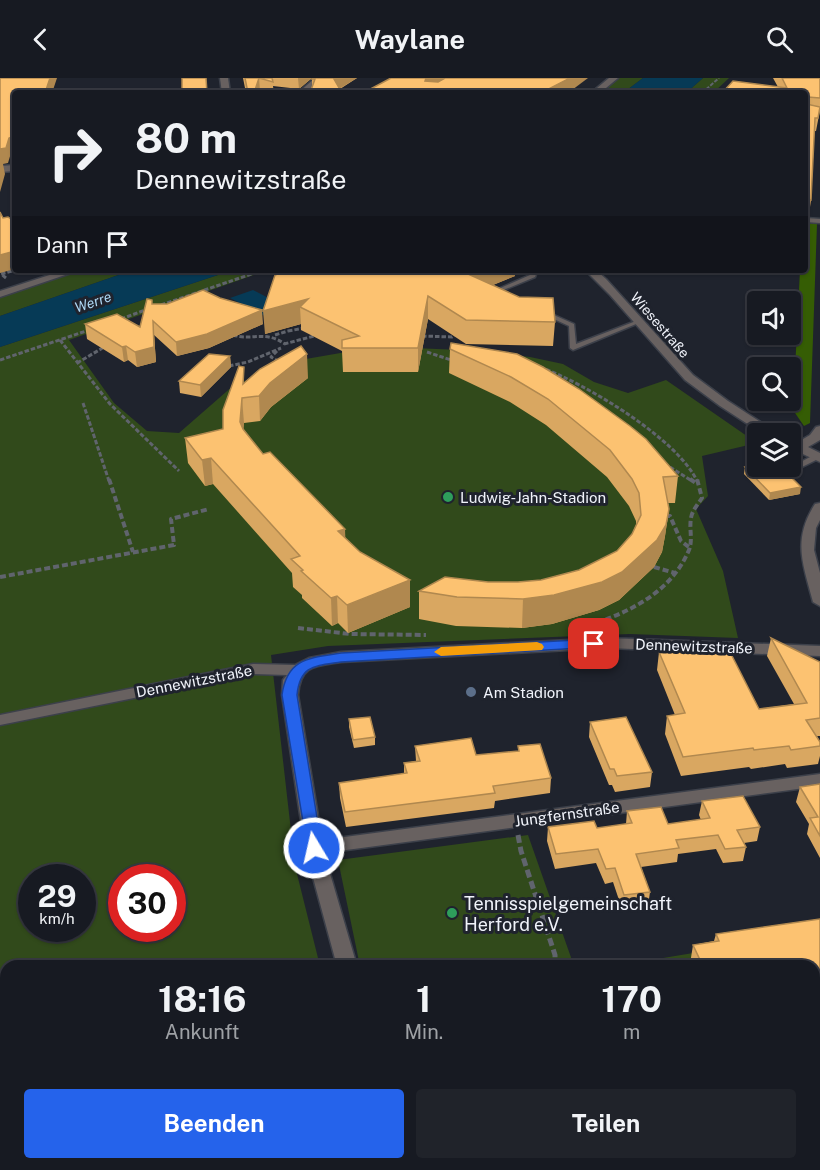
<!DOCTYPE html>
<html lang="de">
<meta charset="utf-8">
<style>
:root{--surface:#171a22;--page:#20232a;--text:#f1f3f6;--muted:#9ea1a5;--line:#363840;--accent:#2563eb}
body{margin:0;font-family:"Public Sans",sans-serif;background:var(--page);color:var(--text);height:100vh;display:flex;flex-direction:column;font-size:22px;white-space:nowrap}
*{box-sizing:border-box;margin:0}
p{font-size:20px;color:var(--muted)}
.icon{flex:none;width:33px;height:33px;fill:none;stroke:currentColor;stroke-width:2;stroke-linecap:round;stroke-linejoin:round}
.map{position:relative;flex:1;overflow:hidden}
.side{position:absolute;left:0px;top:882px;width:820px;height:210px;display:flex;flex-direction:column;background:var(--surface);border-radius:18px 18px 0 0;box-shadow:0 2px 4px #0004,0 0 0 2px var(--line)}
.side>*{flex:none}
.top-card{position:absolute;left:12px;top:12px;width:796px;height:183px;border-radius:6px;box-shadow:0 2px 4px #0004,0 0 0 2px var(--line);background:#171a22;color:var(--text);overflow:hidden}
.buttons{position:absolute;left:747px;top:213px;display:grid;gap:12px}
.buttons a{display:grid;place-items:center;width:54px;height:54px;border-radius:6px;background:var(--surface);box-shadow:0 2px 4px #0004,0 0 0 2px var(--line);font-size:30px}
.speed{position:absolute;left:18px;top:786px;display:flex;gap:12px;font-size:30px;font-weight:700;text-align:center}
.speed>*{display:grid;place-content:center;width:78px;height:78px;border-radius:50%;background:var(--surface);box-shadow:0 2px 4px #0004,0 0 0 2px var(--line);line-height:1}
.speed small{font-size:15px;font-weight:400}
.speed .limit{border:9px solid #d22;background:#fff;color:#111}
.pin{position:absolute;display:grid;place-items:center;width:51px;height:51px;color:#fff;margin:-26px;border-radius:12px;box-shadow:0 3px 9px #0006}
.me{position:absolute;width:66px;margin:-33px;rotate:351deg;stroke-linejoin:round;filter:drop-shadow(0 0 4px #0008)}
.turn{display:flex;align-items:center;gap:21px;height:126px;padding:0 24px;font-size:27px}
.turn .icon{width:78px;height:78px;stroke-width:2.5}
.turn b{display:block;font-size:42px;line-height:51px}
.then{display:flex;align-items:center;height:57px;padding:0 24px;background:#0003;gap:12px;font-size:22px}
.eta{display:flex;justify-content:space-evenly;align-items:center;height:102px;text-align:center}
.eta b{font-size:36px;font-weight:700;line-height:42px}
.button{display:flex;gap:12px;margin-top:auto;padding:12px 24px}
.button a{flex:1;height:69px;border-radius:6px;background:var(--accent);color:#fff;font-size:24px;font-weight:700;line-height:69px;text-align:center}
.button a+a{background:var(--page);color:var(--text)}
header{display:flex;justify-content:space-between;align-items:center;height:78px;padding:0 24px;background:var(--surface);font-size:27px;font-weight:700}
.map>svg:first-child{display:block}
.green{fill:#314a1b;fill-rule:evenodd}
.forest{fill:#355d04}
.water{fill:#063a56}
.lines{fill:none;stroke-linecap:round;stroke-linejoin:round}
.stream{stroke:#063a56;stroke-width:8}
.lane-casing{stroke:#3c404a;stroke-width:3}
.street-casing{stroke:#3c404a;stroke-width:3}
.path-far3{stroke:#60646d;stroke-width:2;stroke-dasharray:4 1.5;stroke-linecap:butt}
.path-far2{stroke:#60646d;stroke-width:3;stroke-dasharray:4.5 2;stroke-linecap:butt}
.path-far1{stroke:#60646d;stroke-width:4;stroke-dasharray:6 3;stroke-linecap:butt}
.path{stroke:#60646d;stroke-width:5;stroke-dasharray:8 4;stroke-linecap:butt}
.lane{fill:#686160;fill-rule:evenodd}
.street{fill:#686160;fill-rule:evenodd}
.wall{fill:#d9a761}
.shaded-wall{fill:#b0884f}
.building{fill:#fcc271;stroke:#b0884f;stroke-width:1.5}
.route{fill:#2563eb;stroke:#184099;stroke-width:1.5}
.slow{fill:#f59e0b}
.leisure-dot{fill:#2e9e5b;stroke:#1f232d;stroke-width:2}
.service-dot{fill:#5c6f8a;stroke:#1f232d;stroke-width:2}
.labels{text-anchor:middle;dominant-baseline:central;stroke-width:6;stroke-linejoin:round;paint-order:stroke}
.far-water-label{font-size:14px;font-style:italic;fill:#aed8f5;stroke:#1f232d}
.far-street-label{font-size:14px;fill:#f0f3fa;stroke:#1f232d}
.poi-label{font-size:15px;fill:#f0f3fa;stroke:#1f232d;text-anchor:start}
.street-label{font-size:15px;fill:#f0f3fa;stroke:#1f232d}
.near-poi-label{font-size:18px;fill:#f0f3fa;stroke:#1f232d;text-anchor:start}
</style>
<header><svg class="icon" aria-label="back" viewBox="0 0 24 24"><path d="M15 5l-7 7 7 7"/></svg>Waylane<svg class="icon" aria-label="search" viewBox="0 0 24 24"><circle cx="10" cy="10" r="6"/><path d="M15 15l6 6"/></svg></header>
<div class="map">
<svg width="820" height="1092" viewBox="0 0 820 1092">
<rect width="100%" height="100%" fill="#1f232d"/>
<g class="green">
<polygon points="618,0 643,0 623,15 598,15"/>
<polygon points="703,0 729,0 713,15 686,15"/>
<polygon points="83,192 133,192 0,238 0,219"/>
<path d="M233,192H268L69,262L114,325L147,353L179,355L234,307L300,282L352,273L390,269L484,273L530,279L563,286L594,304L628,315L666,302L757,365L702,378L708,418L696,431L723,493L738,560L630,556L328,568L271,577L295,788L320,888H6V1011L0,1012V269ZM32,800H82V850H32ZM122,800H172V850H122Z"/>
<polygon points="528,757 574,888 360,888 338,782"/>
<polygon points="820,854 820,1092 401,1092 400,1086 814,1086 814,888 653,888 651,882"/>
</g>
<g class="forest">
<polygon points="806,145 817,146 810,345 804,348 793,332 800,192 806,192"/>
<polygon points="6,1011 6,1086 171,1086 171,1092 0,1092 0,1012"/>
</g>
<g class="water">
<polygon points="643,0 703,0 686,15 623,15"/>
<polygon points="133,192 233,192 0,269 0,238"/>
<polygon points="253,212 288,230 265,238 230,220"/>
</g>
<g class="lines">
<g class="stream">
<polyline points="0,1076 6,1080"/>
<polyline points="15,1086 24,1092"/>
</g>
<g class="lane-casing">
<g id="lane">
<polygon points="806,140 820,141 820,145 806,144"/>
<polygon points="532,192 541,192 537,194 535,199 494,216 489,215 530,197"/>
<polygon points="545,233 574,246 576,266 636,243 641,244 573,272 570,270 569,248 543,236 542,235"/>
<polygon points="814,377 820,377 820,380 794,393 788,393 787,391"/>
</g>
</g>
<g class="street-casing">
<g id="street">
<polygon points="220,0 228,0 230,15 222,15"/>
<polygon points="315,0 324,0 307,15 298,15"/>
<polygon points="609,0 618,0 600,15 591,15"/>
<polygon points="15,87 15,93 0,94 0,88"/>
<polygon points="65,192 80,192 0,219 0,213"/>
<polygon points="585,192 596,192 606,201 693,297 728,323 779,356 763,356 720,328 685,302 610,217"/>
<polygon points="820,348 820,362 808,369 820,375 820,384 790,370 790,361 798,364 810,357 816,349"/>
<path d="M820,425V442L816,450L814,472L820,495V528L813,524C803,486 792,462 815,426Z"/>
<path d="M607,560L820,568V578L607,570L341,584C315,588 300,587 298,617L322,762L820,696V708L324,775L357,888H337L305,770L282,617L283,602L287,597L253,596L0,647V637L253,586L295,587L309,580L341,574Z"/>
<polygon points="368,1086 390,1086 391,1092 369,1092"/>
</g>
</g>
<g class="path-far3">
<polyline points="702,15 719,0"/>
<polyline points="0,142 15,140"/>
</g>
<g class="path-far2">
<polyline points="549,194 560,192"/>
<polyline points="6,200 1,196 15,192"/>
<polyline points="161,227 263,192"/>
<polyline points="121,241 148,231"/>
<polyline points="288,253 305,250"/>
<path d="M233,257C253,263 265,252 285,266"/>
<polyline points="275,257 288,253"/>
<polyline points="422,258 452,259 458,255"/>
<polyline points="60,262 110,326 179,393"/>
<polyline points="284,266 318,257"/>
<polyline points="277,273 271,279 278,283"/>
<polyline points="427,274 454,283"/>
<polyline points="0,282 89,252"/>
<polyline points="77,285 106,268"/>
<polyline points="229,288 248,284 281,270"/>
<path d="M540,289C584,305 677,360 697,403"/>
<polyline points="83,325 109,403"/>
<polyline points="670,389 692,403"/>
</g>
<g class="path-far1">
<polyline points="109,401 133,474"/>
<polyline points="690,401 697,406"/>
<polyline points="665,438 670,438 681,463 690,470"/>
<polyline points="654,489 675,495"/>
<polyline points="0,499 174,467 171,441 209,431"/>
<polyline points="298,550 350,556 426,557"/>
<path d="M580,550C624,537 670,517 689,472C693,462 689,451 691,440C692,433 698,426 702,420L697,401"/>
</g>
<g class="path">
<polyline points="518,757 521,773 555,877 555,888"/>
<polyline points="621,1086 623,1092"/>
</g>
<use href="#lane" class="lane"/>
<use href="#street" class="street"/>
</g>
<g class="wall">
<polygon points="243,0 312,0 299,11 273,8 274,15 260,13 259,15 246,15"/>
<polygon points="313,0 357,0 340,11 342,15 310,15 312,9 312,1"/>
<polygon points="773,0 820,0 820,32 816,53 814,53 811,122 809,136 806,135 806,15 778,9"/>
<polygon points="275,197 515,198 493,207 555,244 553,268 466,266 428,241 418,294 343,294 342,273 301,252 301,246 265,256"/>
<polygon points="152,226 263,246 209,270 177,278 154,257 156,284 137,289 128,282 124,284 87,261 85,246 140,249"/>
<polygon points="450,271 517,276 678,398 675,425 668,425 669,431 665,458 662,474 654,489 619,522 599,532 552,546 522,550 456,548 419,541 419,513 488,504 518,504 541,502 579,492 617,473 632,456 636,447 636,443 629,428 607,399 546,347 510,324 449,295"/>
<polygon points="230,278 231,289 201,319 180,315 179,303"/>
<polygon points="308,300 271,329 260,343 244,345 243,351 263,376 345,451 345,460 410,529 348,555 338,545 332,548 302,520 302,517 293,509 292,495 213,406 205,408 188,385 185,360 223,351 245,304"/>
<polygon points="745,389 800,416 769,422 744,396"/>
<polygon points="771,560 820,584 820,583 820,658 817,658 820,664 820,678 818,686 787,690 785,686 751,691 749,689 681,698 665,656 667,638 675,637 657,592 659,574 759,631 794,626 767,578"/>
<polygon points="349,641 375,659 375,667 354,670 349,649"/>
<polygon points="590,644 652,694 650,709 615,714 612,707 609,707 589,659"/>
<polygon points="415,668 476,677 518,673 518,668 551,700 550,715 495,723 494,730 346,749 340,720 339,705 404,696 404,685 416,683"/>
<polygon points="820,706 820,780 807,756 809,746 796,724 800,709"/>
<polygon points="702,723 760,749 757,763 744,765 746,769 743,783 723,785 716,771 678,776 677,784 641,789 650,814 648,828 622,831 613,804 605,806 596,785 555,791 547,763 548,749 597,750 626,746 627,733 668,746 701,742 699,737"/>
<polygon points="820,841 820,1092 686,1092 687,1086 814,1086 814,888 683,888 683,887 690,886 693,867 714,863 716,856"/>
<polygon points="438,1086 472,1086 439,1091"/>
</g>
<g class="shaded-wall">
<polygon points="50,0 57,0 52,15 45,15"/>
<polygon points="259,0 260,13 259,15 254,15"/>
<polygon points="298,0 312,0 299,11"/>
<polygon points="336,0 357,0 334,14 334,1"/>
<polygon points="426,0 449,0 425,15"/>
<polygon points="570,0 588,0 572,12 566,15 541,15"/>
<polygon points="15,58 15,74 11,75 8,85 3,86 5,96 0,114 0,71 9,60"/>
<polygon points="15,173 15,191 0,195 0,177"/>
<polygon points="475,192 515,192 515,198 466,218 466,195"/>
<polygon points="428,218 428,241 418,294 418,270"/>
<polygon points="308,221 300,229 301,246 265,256 263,233"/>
<polygon points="262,232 263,246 209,270 177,278 176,264"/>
<polygon points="153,243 156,284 137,289 135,274"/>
<polygon points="126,268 128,282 124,284 122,269"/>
<polygon points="307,276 308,300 271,329 260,343 259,318 270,305"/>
<polygon points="230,278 231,289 201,319 200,307"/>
<polygon points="242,320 244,345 242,369 240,344"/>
<polygon points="211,380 213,406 205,408 202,382"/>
<polygon points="801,409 800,416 769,422 770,415"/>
<polygon points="669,431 665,458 662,474 654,489 619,522 599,532 552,546 522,550 523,521 602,504"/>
<polygon points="345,451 346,478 338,453"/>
<polygon points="410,502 410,529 348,555 347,527"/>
<polygon points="337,518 338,545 332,548 331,520"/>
</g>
<g class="building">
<polygon points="0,0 50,0 45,15 15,15 15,58 9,60 6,70 0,71"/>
<polygon points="182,0 206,0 207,15 182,15"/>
<polygon points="245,0 272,0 273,4 259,0 254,15 248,15"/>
<polygon points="313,0 336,0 334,1 342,15 325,15 315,13 310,15 315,1 312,1"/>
<polygon points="391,0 426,0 425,3 438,4 445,0 570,0 541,15 363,15"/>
<polygon points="782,0 820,0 820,20 808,19 806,21 806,26 820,29 818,40 815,40 811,122 806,121 806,15 722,15 733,3 787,10"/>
<polygon points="0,134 3,140 8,139 15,144 15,173 0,177"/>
<polygon points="289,192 475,192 466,195 519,219 553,220 555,244 466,242 428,218 418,270 342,270 342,262 359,258 300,229 308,221 263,233 275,197"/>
<polygon points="203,212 220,220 262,232 207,256 176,264 153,243 154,269 135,274 126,268 122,269 85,246 117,236 140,249 147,221 152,222 152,226 167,226"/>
<polygon points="451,265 517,276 543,289 579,311 630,348 646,361 678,398 663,399 669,431 666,447 657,462 622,494 602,504 554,517 523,521 457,519 419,513 445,499 488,504 518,504 541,502 579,492 617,473 632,456 641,437 639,415 632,401 610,372 548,321 511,299 450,271"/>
<polygon points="301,268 307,276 270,305 259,318 242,320 240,344 243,351 263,376 270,374 345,451 338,453 360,474 410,502 347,527 337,518 331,520 301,493 303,492 291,481 300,478 211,380 202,382 185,360 223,351 223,332 239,288 244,289 243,306 260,291"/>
<polygon points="209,276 230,278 200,307 179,303"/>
<polygon points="758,387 758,388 780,388 801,409 770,415 745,389"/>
<polygon points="771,560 820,584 820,640 806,642 820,664 820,668 791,672 789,668 754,672 753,670 683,679 667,638 685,635 659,574 727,568 759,631 807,625"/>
<polygon points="370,639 375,659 353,662 349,641"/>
<polygon points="626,639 652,694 617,698 614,691 610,691 590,644"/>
<polygon points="471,660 476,677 519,673 518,668 540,666 551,700 493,708 495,715 345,734 339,705 407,695 404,685 420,683 415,668"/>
<polygon points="820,706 820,758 810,740 818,739 800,709"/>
<polygon points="743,718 760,749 737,752 746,769 725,771 718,757 676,762 679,770 636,776 650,814 624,817 615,790 606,791 598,771 556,776 548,749 594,743 597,750 632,745 627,733 661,729 668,746 710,740 702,723"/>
<polygon points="820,841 820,1092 695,1092 693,1086 814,1086 814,1074 815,1074 814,1072 814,888 684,888 683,887 701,884 693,867 719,863 716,856"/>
</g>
<path class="route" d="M594,561L599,563L601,566L599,569L341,584C315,588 300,587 297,617L322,770L319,774H308L282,617C287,580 310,580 341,575Z"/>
<polygon class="slow" points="537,564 542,566 544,569 542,572 441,578 434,574 441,569"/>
<g class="leisure-dot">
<circle cx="448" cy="419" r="6"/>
<circle cx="452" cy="835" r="6"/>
</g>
<circle class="service-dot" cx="471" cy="614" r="6"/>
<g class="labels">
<g class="far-water-label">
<text transform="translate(93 224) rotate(-19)">Werre</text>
</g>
<g class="far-street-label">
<text transform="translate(660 247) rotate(49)">Wiesestraße</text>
</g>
<g class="poi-label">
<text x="460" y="419">Ludwig-Jahn-Stadion</text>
<text x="483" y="614">Am Stadion</text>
</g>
<g class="street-label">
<text transform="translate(694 568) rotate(2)">Dennewitzstraße</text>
<text transform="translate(194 603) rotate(-11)">Dennewitzstraße</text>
<text transform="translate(567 736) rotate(-8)">Jungfernstraße</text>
</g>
<g class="near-poi-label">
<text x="464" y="825">Tennisspielgemeinschaft<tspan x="464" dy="21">Herford e.V.</tspan></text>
</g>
</g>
</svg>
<div class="buttons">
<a><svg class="icon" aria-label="sound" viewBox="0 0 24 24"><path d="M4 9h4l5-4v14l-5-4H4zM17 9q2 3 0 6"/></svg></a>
<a><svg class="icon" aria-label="search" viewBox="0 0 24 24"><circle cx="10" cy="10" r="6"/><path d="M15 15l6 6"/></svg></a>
<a><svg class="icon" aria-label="layers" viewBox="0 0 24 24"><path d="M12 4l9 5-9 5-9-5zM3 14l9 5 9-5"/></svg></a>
</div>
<div class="speed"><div>29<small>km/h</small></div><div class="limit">30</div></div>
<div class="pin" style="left:594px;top:566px;background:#d93025"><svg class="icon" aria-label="arrive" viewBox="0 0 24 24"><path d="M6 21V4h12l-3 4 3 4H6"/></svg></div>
<svg class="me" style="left:314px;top:770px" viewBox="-20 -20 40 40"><circle r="17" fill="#2563eb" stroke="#fff" stroke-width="3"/><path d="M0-11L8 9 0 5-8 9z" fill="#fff"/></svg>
<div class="top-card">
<div class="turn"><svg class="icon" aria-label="right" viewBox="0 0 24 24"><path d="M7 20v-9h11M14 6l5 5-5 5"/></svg><div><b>80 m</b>Dennewitzstraße</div></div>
<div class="then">Dann<svg class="icon" aria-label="arrive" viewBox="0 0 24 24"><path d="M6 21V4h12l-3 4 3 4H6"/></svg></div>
</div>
<section class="side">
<div class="eta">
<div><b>18:16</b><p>Ankunft</p></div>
<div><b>1</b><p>Min.</p></div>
<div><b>170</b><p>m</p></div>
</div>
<div class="button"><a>Beenden</a><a>Teilen</a></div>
</section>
</div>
